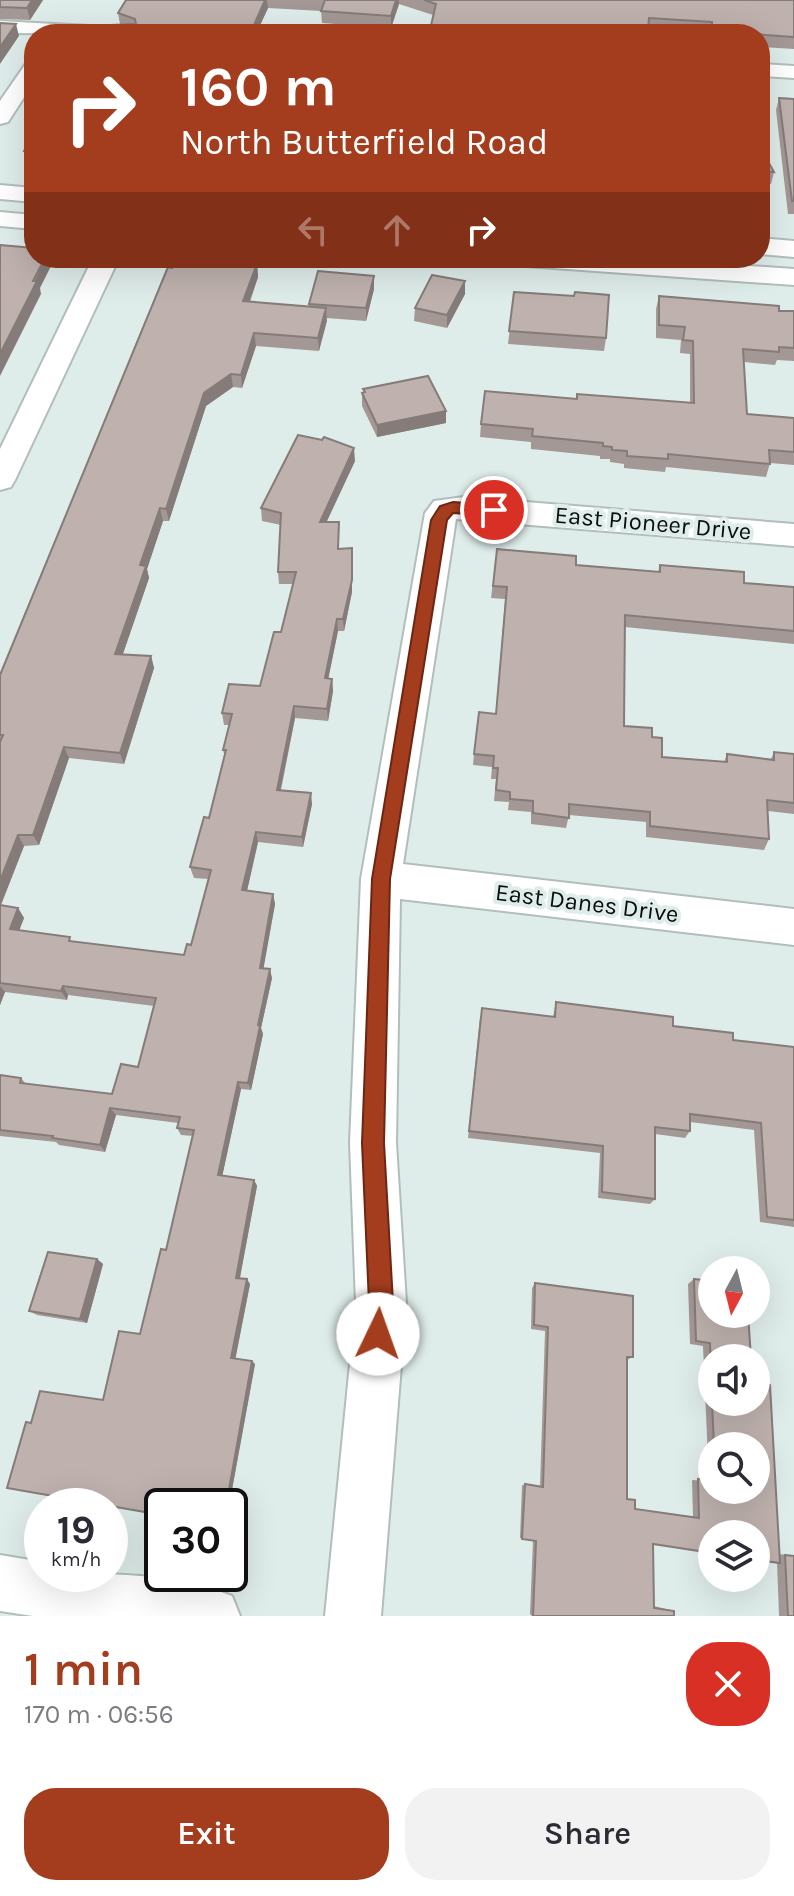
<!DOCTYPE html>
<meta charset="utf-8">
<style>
:root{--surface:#fff;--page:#f2f2f3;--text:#2b2b33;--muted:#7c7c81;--accent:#a43c1e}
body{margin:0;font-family:Karla,sans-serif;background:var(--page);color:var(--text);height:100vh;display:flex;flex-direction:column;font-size:30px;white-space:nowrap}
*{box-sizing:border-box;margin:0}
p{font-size:26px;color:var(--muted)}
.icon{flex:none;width:44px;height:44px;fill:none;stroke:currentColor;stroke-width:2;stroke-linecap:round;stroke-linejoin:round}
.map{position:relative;height:1616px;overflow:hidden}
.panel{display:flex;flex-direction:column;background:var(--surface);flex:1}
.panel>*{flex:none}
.top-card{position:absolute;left:24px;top:24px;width:746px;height:244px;border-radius:32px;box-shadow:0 8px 32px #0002;background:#a43c1e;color:#fff;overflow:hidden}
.needle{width:52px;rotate:187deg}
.buttons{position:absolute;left:698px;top:1256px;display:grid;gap:16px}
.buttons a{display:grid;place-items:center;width:72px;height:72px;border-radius:50%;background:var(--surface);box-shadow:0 8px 32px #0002;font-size:40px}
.speed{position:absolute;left:24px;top:1488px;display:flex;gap:16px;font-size:40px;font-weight:700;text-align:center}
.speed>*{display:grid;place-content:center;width:104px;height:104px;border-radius:50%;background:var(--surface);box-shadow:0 8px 32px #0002;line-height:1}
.speed small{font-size:20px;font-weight:400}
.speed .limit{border:4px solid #111;border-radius:12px;background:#fff;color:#111}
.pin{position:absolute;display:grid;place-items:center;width:68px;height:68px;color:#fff;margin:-34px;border:4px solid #fff;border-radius:50%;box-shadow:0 2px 8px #0007}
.me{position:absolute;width:88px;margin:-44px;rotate:3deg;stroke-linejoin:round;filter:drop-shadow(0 0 6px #0008)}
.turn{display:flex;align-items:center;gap:28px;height:168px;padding:0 24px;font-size:36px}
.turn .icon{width:104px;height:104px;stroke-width:2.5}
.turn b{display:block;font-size:56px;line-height:68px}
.lanes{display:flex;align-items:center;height:76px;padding:0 24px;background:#0003;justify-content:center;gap:40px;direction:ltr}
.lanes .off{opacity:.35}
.round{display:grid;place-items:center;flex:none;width:84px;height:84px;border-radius:32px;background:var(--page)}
.headline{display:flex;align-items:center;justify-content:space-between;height:136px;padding:0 24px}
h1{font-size:48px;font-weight:600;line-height:60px;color:var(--accent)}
.button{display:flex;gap:16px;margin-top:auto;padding:16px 24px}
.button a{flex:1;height:92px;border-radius:32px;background:var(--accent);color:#fff;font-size:32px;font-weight:600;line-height:92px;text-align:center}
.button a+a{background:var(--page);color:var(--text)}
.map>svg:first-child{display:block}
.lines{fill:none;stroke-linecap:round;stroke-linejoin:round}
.minor-casing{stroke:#b1bebb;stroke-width:4}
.minor{fill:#fff;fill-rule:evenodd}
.wall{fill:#a39896;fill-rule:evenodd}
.shaded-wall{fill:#857c7a}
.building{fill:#beb1ae;stroke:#857c7a;stroke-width:2}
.route{fill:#a43c1e;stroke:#6b2714;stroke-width:2}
.labels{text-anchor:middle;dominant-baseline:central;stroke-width:8;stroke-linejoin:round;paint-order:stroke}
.street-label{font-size:24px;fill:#090d0c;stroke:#dfedea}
</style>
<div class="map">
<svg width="794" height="1616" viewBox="0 0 794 1616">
<rect width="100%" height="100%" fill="#dfedea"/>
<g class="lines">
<g class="minor-casing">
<g id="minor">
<polygon points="0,21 126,28 136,34 0,33"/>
<polygon points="34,60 34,82 8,122 0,124 0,101 27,62"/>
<polygon points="760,64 794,66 794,78 760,76"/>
<polygon points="0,185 34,188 34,202 0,199"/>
<polygon points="0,212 34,215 34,229 0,226"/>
<polygon points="760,238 794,241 794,257 760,254"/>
<polygon points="93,258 119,258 15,480 11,487 0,490 0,449"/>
<polygon points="512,258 634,258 794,269 794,285 525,266 516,263"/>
<polygon points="464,497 794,524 794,546 456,519 403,864 794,909 794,945 400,899 396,1143 406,1303 381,1616 325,1616 356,1303 350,1143 361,879 425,513 434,501"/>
<path d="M0,1555L42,1562V1574C105,1574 171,1571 232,1596L240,1616H33L0,1611Z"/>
</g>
</g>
<use href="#minor" class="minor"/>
</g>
<g class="wall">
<polygon points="0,0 43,0 30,20 0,19"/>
<polygon points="126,0 794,0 794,49 760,47 760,34 709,34 648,30 647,34 429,34 433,15 399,4 391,28 322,23 321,11 268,8 256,34 105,34 120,24 118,13"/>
<polygon points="779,98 794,99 794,214 788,214 776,110"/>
<polygon points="34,135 34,164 28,163 24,151"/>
<polygon points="760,147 774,172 771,184 760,184"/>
<polygon points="257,264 258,277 250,302 309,306 309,304 374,276 374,289 366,321 326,318 319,351 256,346 242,388 233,387 206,406 169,521 163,521 147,569 149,578 123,654 151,656 154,668 124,764 69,758 39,845 24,846 1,905 18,908 24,918 19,930 72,941 184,955 191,945 208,879 194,878 190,867 209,818 225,757 223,750 229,725 224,725 222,713 260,686 281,632 293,584 279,584 278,572 281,525 262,521 261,508 355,461 326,522 339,522 339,549 352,548 352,592 344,631 338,631 328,678 332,679 333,691 328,721 295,718 281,790 312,804 303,847 258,842 247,890 273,894 275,904 263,968 272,978 261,1028 263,1034 251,1090 241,1089 222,1176 254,1180 257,1186 240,1278 250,1284 235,1359 252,1361 255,1364 229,1506 162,1506 31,1423 103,1400 140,1334 166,1250 193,1136 181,1135 177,1128 178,1123 116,1115 105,1152 59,1145 56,1142 0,1136 0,1075 21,1078 26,1084 112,1094 138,1067 154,1006 68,995 67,1000 5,992 0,1005 0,675"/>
<polygon points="465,281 465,294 447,328 414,321 415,308"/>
<polygon points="514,292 606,338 604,351 508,344"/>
<polygon points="659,296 779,311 794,311 794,361 777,360 775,365 744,362 747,414 794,418 794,465 770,463 766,477 666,467 665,472 624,468 624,464 610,462 610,459 600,459 600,456 531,449 531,442 480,437 481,424 576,399 690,403 690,354 680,353 681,340 656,338 656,309"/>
<polygon points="363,389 446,423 377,437 362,406 362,393 364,393"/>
<polygon points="497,549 576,565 658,572 660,565 744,583 794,587 794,644 625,627 624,726 652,737 662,757 724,762 727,754 771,759 774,752 794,754 794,814 768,811 769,839 764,850 646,837 646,822 569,815 566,828 531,824 531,812 508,810 509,802 494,801 496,779 491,779 492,767 473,765 474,754 496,714 505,599 491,598"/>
<polygon points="556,1002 733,1040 794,1047 794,1227 760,1222 754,1130 690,1122 690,1131 685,1138 655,1134 655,1199 650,1204 598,1198 600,1153 468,1138 480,1017 553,1017"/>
<polygon points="97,1259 103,1264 87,1323 37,1315 29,1311"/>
<path d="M694,1279L712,1281V1314H748L751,1358H712V1402H756V1383L770,1385L779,1554L794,1556V1616H779L777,1563L756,1560V1534H712V1553L653,1544L654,1606L674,1611V1616H532L530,1614L533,1540L520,1538L522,1485L540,1486L545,1331L531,1329L532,1288L535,1283L633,1296V1357L627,1360V1499L635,1500V1509L693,1517L692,1480L709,1481L703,1346L690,1344L688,1284ZM712,1446H756V1490H712Z"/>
</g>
<g class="shaded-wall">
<polygon points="32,0 43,0 30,20 27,8"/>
<polygon points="265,0 267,0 268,8 256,34 250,34"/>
<polygon points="396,0 399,0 399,4 391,28 391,16"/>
<polygon points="16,24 19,36 0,64 0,47"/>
<polygon points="45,258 51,258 53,262 40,288 41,294 0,376 0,354"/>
<polygon points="257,264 258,277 245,314 243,301"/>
<polygon points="374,276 374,289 366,321 366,308"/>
<polygon points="465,281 465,294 447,328 447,315"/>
<polygon points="326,308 327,321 319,351 318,338"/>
<polygon points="254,333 256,346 242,388 241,375"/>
<polygon points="231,374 233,387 206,406 169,521 166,509 204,393"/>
<polygon points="446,411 446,423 377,437 377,425"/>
<polygon points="354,448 355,461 321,534 320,522"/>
<polygon points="160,508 163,521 147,569 149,578 119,665 115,654 140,565"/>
<polygon points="352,548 352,592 344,631 343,619"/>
<polygon points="337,619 338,631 326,690 325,678"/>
<polygon points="151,656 154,668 124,764 120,753"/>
<polygon points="332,679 333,691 328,721 327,709"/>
<polygon points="294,706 295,718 278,801 277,790"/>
<polygon points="64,747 69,758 39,845 33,835"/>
<polygon points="311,793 312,804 303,847 302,837"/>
<polygon points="256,832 258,842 245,900 242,890"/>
<polygon points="18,835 24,846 0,907 0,881"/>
<polygon points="273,894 275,904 262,977 260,968"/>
<polygon points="18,908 24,918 16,939 10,929"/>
<polygon points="270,969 272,978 261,1028 263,1034 251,1090 248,1083 258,1025"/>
<polygon points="0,986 5,992 0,1005"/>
<polygon points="63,986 68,995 67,1000 61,991"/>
<polygon points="238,1082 241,1089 221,1182 218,1175"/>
<polygon points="110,1108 116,1115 105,1152 100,1145"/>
<polygon points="254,1180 257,1186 239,1282 236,1278"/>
<polygon points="97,1259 103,1264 87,1323 80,1319"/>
<polygon points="247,1279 250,1284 235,1361 231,1358"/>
<polygon points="252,1361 255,1364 229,1506 226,1506"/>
</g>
<g class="building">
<polygon points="0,0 32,0 27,8 0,7"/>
<polygon points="126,0 265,0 250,34 105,34 111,25 136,24 135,19 118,13"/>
<polygon points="325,0 396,0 391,16 321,11"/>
<polygon points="424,0 794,0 794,37 712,31 712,22 649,18 648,30 583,26 582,34 429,34 436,4"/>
<polygon points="0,23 16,24 0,47"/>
<polygon points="779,98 794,99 794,201 792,201"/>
<polygon points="34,135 34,152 24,151"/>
<polygon points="760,147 774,172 760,171"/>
<polygon points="0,245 34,248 34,258 45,258 33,281 37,281 0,354"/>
<polygon points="176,258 257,264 243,301 326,308 318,338 254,333 241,375 231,374 204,393 166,509 160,508 140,565 146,566 115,654 151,656 120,753 64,747 33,835 18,835 0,881 0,742 3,735 0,735 0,675 168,267 172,268"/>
<polygon points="318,271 374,276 366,308 309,304"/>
<polygon points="432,275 465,281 447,315 415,308"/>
<polygon points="514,292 574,296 575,292 609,295 606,338 509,331"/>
<polygon points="659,296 779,306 779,311 794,311 794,348 779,347 779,352 743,349 747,414 794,418 794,452 769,450 770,464 668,454 668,459 627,456 627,451 612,450 612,447 603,446 603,443 532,436 533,429 481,424 485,391 577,399 577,394 694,403 693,341 683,340 685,327 659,325"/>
<polygon points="428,376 446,411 377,425 362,393 365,392 363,389"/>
<polygon points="298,435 322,440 324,437 354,448 320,522 339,522 338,549 352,548 352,580 343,619 337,619 325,678 332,679 327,709 294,706 277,790 311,793 302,837 256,832 242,890 273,894 260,968 270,969 258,1025 260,1026 248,1083 238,1082 218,1175 254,1180 236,1278 247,1279 231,1358 252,1361 226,1506 162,1506 162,1515 7,1488 26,1422 31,1423 40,1391 103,1400 119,1331 140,1334 161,1249 166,1250 194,1130 177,1128 180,1117 110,1108 100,1145 52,1138 53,1136 0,1130 0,1075 21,1078 20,1083 112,1094 121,1064 138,1067 156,998 63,986 61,991 0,983 0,905 18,908 10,929 70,937 69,941 184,955 187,944 191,945 211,870 190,867 204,817 209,818 226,750 223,750 232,714 222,713 229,684 260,686 274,632 281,632 296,572 278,572 281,513 261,508"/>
<polygon points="497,549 576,556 576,565 660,572 660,565 744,572 744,583 794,587 794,631 625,615 624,726 652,728 652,737 662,738 662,757 727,762 727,754 774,760 774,752 794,754 794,803 767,800 769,839 650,826 650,812 569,804 569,818 533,813 533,801 510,799 510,792 496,790 498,768 493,768 494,756 474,754 479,712 496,714 507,587 493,586"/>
<polygon points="556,1002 673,1017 673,1026 733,1033 733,1040 794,1047 794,1220 767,1217 761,1123 690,1114 690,1131 655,1127 655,1199 602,1192 603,1146 469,1131 482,1008 555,1017"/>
<polygon points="48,1252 97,1259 80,1319 29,1311"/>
<polygon points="694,1279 712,1281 712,1314 748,1314 751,1358 712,1358 712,1399 710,1343 696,1341"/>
<polygon points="535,1283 633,1296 633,1357 627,1357 627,1499 635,1500 635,1509 699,1518 698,1479 712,1481 712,1490 756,1490 756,1446 714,1446 712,1402 756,1402 756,1383 770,1385 780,1563 756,1560 756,1534 712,1534 712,1553 653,1544 654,1608 674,1611 674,1616 533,1616 536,1541 522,1539 525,1484 543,1487 548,1327 534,1325"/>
<polygon points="785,1555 794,1556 794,1616 788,1616"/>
</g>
<polygon class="route" points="453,502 494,505 501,510 494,516 453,513 447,520 390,879 384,1143 393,1303 387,1343 378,1346 370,1343 366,1334 369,1303 362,1143 372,879 431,520 440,506"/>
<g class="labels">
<g class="street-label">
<text transform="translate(653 523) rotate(5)">East Pioneer Drive</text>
<text transform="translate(587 903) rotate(7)">East Danes Drive</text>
</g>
</g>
</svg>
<div class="buttons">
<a><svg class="needle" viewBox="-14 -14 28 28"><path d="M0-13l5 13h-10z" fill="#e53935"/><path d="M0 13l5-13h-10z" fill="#7c7c81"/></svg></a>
<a><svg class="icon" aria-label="sound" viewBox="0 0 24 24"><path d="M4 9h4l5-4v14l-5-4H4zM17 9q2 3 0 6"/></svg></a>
<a><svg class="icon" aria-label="search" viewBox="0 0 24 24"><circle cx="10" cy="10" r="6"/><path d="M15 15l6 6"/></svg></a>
<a><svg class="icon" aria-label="layers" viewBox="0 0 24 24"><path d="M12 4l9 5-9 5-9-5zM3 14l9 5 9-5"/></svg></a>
</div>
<div class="speed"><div>19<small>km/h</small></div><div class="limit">30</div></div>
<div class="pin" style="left:494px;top:510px;background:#d93025"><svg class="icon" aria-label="arrive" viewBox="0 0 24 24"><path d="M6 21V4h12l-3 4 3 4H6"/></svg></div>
<svg class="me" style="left:378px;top:1334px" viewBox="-20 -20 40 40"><circle r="19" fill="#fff"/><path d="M0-13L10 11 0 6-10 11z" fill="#a43c1e"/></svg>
<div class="top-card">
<div class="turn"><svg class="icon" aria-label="right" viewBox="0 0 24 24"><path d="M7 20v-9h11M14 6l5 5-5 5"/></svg><div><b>160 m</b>North Butterfield Road</div></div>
<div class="lanes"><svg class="icon off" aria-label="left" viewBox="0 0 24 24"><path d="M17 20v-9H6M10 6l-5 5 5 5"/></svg><svg class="icon off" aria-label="ahead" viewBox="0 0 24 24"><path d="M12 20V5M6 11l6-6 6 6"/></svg><svg class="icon" aria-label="right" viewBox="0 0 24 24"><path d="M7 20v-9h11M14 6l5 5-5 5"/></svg></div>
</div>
</div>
<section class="panel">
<div class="headline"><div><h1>1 min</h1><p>170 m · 06:56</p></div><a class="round" style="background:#d93025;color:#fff"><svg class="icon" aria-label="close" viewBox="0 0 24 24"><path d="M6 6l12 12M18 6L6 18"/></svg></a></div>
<div class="button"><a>Exit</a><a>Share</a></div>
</section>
